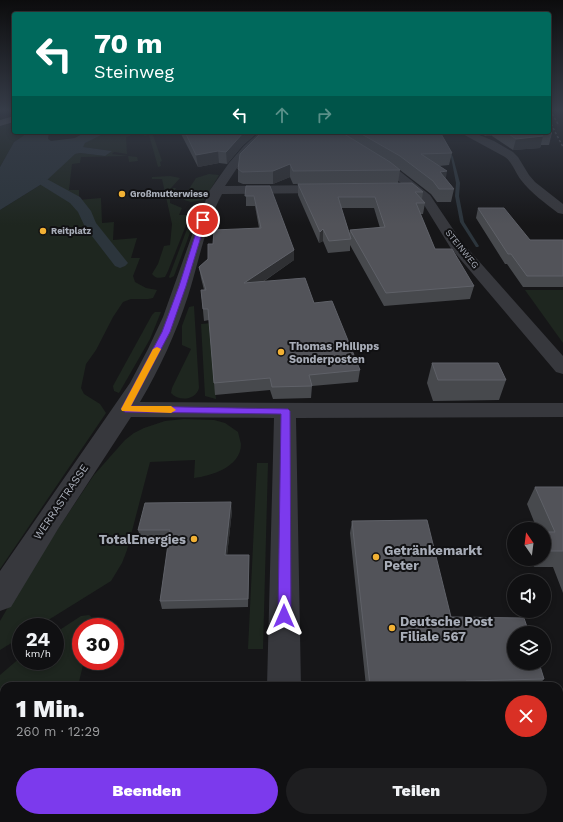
<!DOCTYPE html>
<html lang="de">
<meta charset="utf-8">
<style>
:root{--surface:#101012;--page:#1e1e20;--text:#f1f3f6;--muted:#9c9d9f;--line:#303032;--accent:#7c3aed}
body{margin:0;font-family:"Work Sans",sans-serif;background:var(--page);color:var(--text);height:100vh;display:flex;flex-direction:column;font-size:15px;white-space:nowrap}
*{box-sizing:border-box;margin:0}
p{font-size:13px;color:var(--muted)}
.icon{flex:none;width:22px;height:22px;fill:none;stroke:currentColor;stroke-width:2;stroke-linecap:round;stroke-linejoin:round}
.map{position:relative;flex:1;overflow:hidden}
.panel{position:absolute;left:0px;top:682px;width:563px;height:140px;display:flex;flex-direction:column;background:var(--surface);border-radius:12px 12px 0 0;box-shadow:0 2px 6px #0003,0 0 0 1px var(--line)}
.panel>*{flex:none}
.guide{position:absolute;left:12px;top:12px;width:539px;height:122px;border-radius:4px;box-shadow:0 2px 6px #0003,0 0 0 1px var(--line);background:#00695c;color:#fff;overflow:hidden}
.needle{width:26px;rotate:346deg}
.tools{position:absolute;left:507px;top:522px;display:grid;gap:8px}
.tools a{display:grid;place-items:center;width:44px;height:44px;border-radius:50%;background:var(--surface);box-shadow:0 2px 6px #0003,0 0 0 1px var(--line);font-size:20px}
.speed{position:absolute;left:12px;top:618px;display:flex;gap:8px;font-size:20px;font-weight:700;text-align:center}
.speed>*{display:grid;place-content:center;width:52px;height:52px;border-radius:50%;background:var(--surface);box-shadow:0 2px 6px #0003,0 0 0 1px var(--line);line-height:1}
.speed small{font-size:10px;font-weight:400}
.speed .limit{border:6px solid #d22;background:#fff;color:#111}
.pin{position:absolute;display:grid;place-items:center;width:34px;height:34px;color:#fff;margin:-17px;border:2px solid #fff;border-radius:50%;box-shadow:0 1px 4px #0007}
.me{position:absolute;width:44px;margin:-22px;rotate:0deg;stroke-linejoin:round;filter:drop-shadow(0 0 3px #0008)}
.turn{display:flex;align-items:center;gap:14px;height:84px;padding:0 16px;font-size:18px}
.turn .icon{width:52px;height:52px;stroke-width:2.5}
.turn b{display:block;font-size:28px;line-height:34px}
.lanes{display:flex;align-items:center;height:38px;padding:0 16px;background:#0003;justify-content:center;gap:20px;direction:ltr}
.lanes .off{opacity:.35}
.round{display:grid;place-items:center;flex:none;width:42px;height:42px;border-radius:21px;background:var(--page)}
.head{display:flex;align-items:center;justify-content:space-between;height:68px;padding:0 16px}
h1{font-size:24px;font-weight:800;line-height:30px}
.action{display:flex;gap:8px;margin-top:auto;padding:8px 16px}
.action a{flex:1;height:46px;border-radius:24px;background:var(--accent);color:#fff;font-size:16px;font-weight:800;line-height:46px;text-align:center}
.action a+a{background:var(--page);color:var(--text)}
.map>svg:first-child{display:block}
.green{fill:#1e261f}
.water{fill:#2c353c}
.lines{fill:none;stroke-linecap:round;stroke-linejoin:round}
.stream{fill:#2c353c;fill-rule:evenodd}
.canal{fill:#2c353c;fill-rule:evenodd}
.minor{fill:#37383d;fill-rule:evenodd}
.major{fill:#53555c;fill-rule:evenodd}
.rail{stroke:#4a4c52;stroke-width:1.5;stroke-dasharray:2.5 2;stroke-linecap:butt}
.wall{fill:#47494d;fill-rule:evenodd}
.shaded-wall{fill:#2f3033}
.building{fill:#525359;stroke:#5f6168}
.route{fill:#7c3aed;stroke:#51269a}
.slow{fill:#f59e0b}
.poi-dot{fill:#f2b134;stroke:#111113;stroke-width:1.5}
.labels{text-anchor:middle;dominant-baseline:central;stroke-width:4;stroke-linejoin:round;paint-order:stroke}
.far-poi-label{font-size:9px;font-weight:bold;fill:#a8adb8;stroke:#111113;text-anchor:start}
.far-street-label{font-size:9px;fill:#a8adb8;stroke:#111113}
.poi-label{font-size:11px;font-weight:bold;fill:#a8adb8;stroke:#111113;text-anchor:start}
.street-label{font-size:11px;fill:#a8adb8;stroke:#111113}
.near-poi-label{font-size:13px;font-weight:bold;fill:#a8adb8;stroke:#111113;text-anchor:start}
</style>
<div class="map">
<svg width="563" height="822" viewBox="0 0 563 822">
<rect width="100%" height="100%" fill="#161618"/>
<g class="green">
<polygon points="14,123 14,132 26,132 23,136 14,142 0,167 0,126"/>
<polygon points="148,132 157,132 158,135 153,135 162,161 160,162 161,166 158,167 149,135 143,136"/>
<path d="M126,133L130,134V136L126,137L127,154L114,152L112,154L137,157L138,161L129,162L128,156L81,157L80,163L72,164L69,190H79V200L101,198L102,223L114,222L113,240L137,238L131,258H140L133,276L135,282L146,288L157,290L153,298L148,299H131L123,302L113,317L96,350L86,364L81,388L84,394L100,404L106,413L0,569V210L45,182L74,154L80,153L105,156L111,151L82,147C91,133 112,134 126,133Z"/>
<polygon points="209,174 219,175 204,200 191,202 184,200 184,197 196,178"/>
<path d="M170,176L180,178L171,188H176L170,199V203L182,208L179,215H190L168,271L165,277C159,278 156,279 152,274L158,264L164,246L170,245L172,224L162,179H152V177Z"/>
<polygon points="193,213 197,214 174,276 170,278 169,277"/>
<polygon points="525,290 563,290 563,343"/>
<path d="M194,306L199,388C196,400 179,402 171,393L172,388L191,349L182,345V326L189,307Z"/>
<polygon points="155,312 161,312 150,339 119,393 114,391 113,386 152,315"/>
<polygon points="264,318 210,329 216,399 205,396 201,324"/>
<path d="M184,419L214,420L225,423L238,432C239,436 240,440 241,444C241,467 211,476 194,478L195,460L150,462L127,550L122,563L111,581L37,627H21V637L0,650V621L25,578L94,475L125,440L134,433L144,428L165,421Z"/>
<polygon points="257,463 268,463 263,649 248,649"/>
<path d="M89,615C94,618 94,622 93,627H81V661H84L78,686H4V741L0,745V675L21,657V661H55V633L81,616Z"/>
</g>
<polygon class="water" points="26,132 49,132 48,139 51,141 75,138 86,132 107,132 85,143 83,147 112,151 105,156 80,153 75,154 45,182 0,210 0,167 14,142 23,136"/>
<g class="lines">
<polygon class="stream" points="446,148 448,148 453,157 460,183 459,196 464,222 479,246 478,247 476,247 460,222 455,196 456,183 451,157"/>
<polygon class="canal" points="45,178 80,197 91,211 96,223 128,263 125,266 120,268 115,266 85,227 78,212 70,203 41,185 39,182 41,179"/>
<g class="minor">
<polygon points="103,132 121,132 119,134 104,135"/>
<path d="M260,132H271L237,168L225,186L328,185L332,186L334,189L332,192L328,193L222,194C205,226 199,261 188,296C176,333 160,368 140,402L321,403H563V417L296,418L301,686H267L274,418L131,417L58,529L11,607L0,611V571L130,383L148,349L163,317L197,221L210,190L229,163L244,146Z"/>
<polygon points="324,132 336,132 397,169 430,195 461,241 563,356 563,374 556,372 450,247 421,200 389,173"/>
<path d="M459,132H472L494,141L513,152L518,157L529,175L535,182L563,204V214L558,213C545,203 531,193 521,180C515,172 513,163 505,157Z"/>
<rect x="265" y="818" width="40" height="4"/>
</g>
<polygon class="major" points="14,116 14,122 0,126 0,120"/>
<g class="rail">
<polyline points="550,110 558,124"/>
<polyline points="549,120 563,147"/>
</g>
</g>
<g class="wall">
<polygon points="180,132 258,132 243,145 227,164 219,163 198,167"/>
<polygon points="262,132 440,132 452,153 449,165 439,166 446,179 454,189 451,202 437,202 431,194 395,166 400,170 398,183 293,184 290,177 273,184 243,184 238,182 238,169"/>
<polygon points="475,132 549,132 552,133 549,145 541,145 540,148 513,150 492,136 486,136"/>
<path d="M298,184L423,192L422,199L425,203L423,214H420L435,249L474,286L470,299L384,306L350,245V251L328,253L323,241L319,243L298,195ZM341,208H374L380,228L350,230L349,234Z"/>
<polygon points="246,186 294,250 294,260 263,282 314,303 360,370 358,382 312,386 311,398 273,399 270,390 215,395 209,320 204,321 201,290 204,290 201,278 199,267 208,259 213,244 259,228 255,206 246,206"/>
<polygon points="478,208 530,240 563,240 563,287 523,287 507,264 505,264 476,218"/>
<polygon points="432,363 506,380 499,400 433,401 427,383"/>
<polygon points="535,487 563,487 563,593 553,567 534,567 531,559 544,559 544,529 537,529 527,504"/>
<polygon points="232,511 227,555 249,555 249,563 248,607 162,609 160,601 169,539 141,539 138,530"/>
<polygon points="352,521 451,617 544,679 538,686 366,686 350,533"/>
<polygon points="380,818 499,818 500,822 381,822"/>
</g>
<g class="shaded-wall">
<polygon points="244,132 258,132 243,145 227,164 226,152"/>
<polygon points="487,132 493,132 492,136 486,136"/>
<polygon points="543,136 540,148 513,150 516,139"/>
<polygon points="218,151 219,163 198,167 196,155"/>
<polygon points="290,164 290,177 273,184 273,171"/>
<polygon points="447,171 445,184 440,172"/>
<polygon points="323,229 323,241 319,243 320,232"/>
<polygon points="294,250 294,260 245,294 244,283"/>
<polygon points="231,502 232,511 226,564 225,555"/>
</g>
<g class="building">
<polygon points="185,132 244,132 226,152 218,151 196,155"/>
<polygon points="262,132 341,132 390,162 400,170 293,171 290,164 273,171 242,172 238,169 240,154"/>
<polygon points="358,132 440,132 452,153 421,154 447,171 440,172 454,189 439,189 433,181 400,156"/>
<polygon points="506,132 549,132 552,133 540,134 543,136 516,139"/>
<polygon points="412,183 423,192 415,192 425,203 416,203 435,249 452,249 474,286 386,293 350,230 385,227 375,197 338,197 351,239 329,241 323,229 320,232 298,184"/>
<polygon points="246,186 270,186 294,250 244,283 305,278 314,303 332,301 360,370 309,375 312,386 272,387 270,378 214,383 208,309 203,309 201,290 206,290 199,267 208,259 208,244 213,244 214,230 261,228 254,196 245,196"/>
<polygon points="478,208 504,208 530,240 563,240 563,276 527,276 511,254 508,254"/>
<polygon points="432,363 498,363 506,380 438,380"/>
<polygon points="535,487 563,487 563,551 544,551 544,532 555,532"/>
<polygon points="231,502 225,555 249,555 248,599 160,601 170,530 138,530 145,503"/>
<polygon points="427,520 451,617 524,618 529,633 514,633 514,663 539,663 544,679 466,681 467,686 370,686 352,521"/>
<polygon points="385,818 499,818 500,822 385,822"/>
</g>
<linearGradient id="sky" x2="0" y2="1"><stop stop-color="#0c0c0d"/><stop offset="0.49" stop-color="#363c48"/><stop offset="1" stop-color="#363c48" stop-opacity="0"/></linearGradient>
<rect width="563" height="225" fill="url(#sky)"/>
<polygon class="route" points="203,218 206,220 186,286 170,332 131,406 288,409 290,411 291,616 289,620 284,622 280,620 278,616 281,414 125,412 121,409 162,332 179,286 200,220"/>
<polygon class="slow" points="157,347 161,349 131,406 171,406 176,410 171,413 122,411 121,409 153,349"/>
<g class="poi-dot">
<circle cx="122" cy="194" r="4"/>
<circle cx="43" cy="231" r="4"/>
<circle cx="281" cy="352" r="4"/>
<circle cx="194" cy="539" r="4"/>
<circle cx="376" cy="557" r="4"/>
<circle cx="392" cy="628" r="4"/>
</g>
<g class="labels">
<g class="far-poi-label">
<text x="130" y="194">Großmutterwiese</text>
<text x="51" y="231">Reitplatz</text>
</g>
<g class="far-street-label">
<text transform="translate(462 249) rotate(51)">STEINWEG</text>
</g>
<g class="poi-label">
<text x="289" y="346">Thomas Philipps<tspan x="289" dy="13">Sonderposten</tspan></text>
</g>
<g class="street-label">
<text transform="translate(61 502) rotate(-56)">WERRASTRASSE</text>
</g>
<g class="near-poi-label">
<text x="186" y="539" text-anchor="end">TotalEnergies</text>
<text x="384" y="550">Getränkemarkt<tspan x="384" dy="15">Peter</tspan></text>
<text x="400" y="621">Deutsche Post<tspan x="400" dy="15">Filiale 567</tspan></text>
</g>
</g>
</svg>
<div class="tools">
<a><svg class="needle" viewBox="-14 -14 28 28"><path d="M0-13l5 13h-10z" fill="#e53935"/><path d="M0 13l5-13h-10z" fill="#9c9d9f"/></svg></a>
<a><svg class="icon" aria-label="sound" viewBox="0 0 24 24"><path d="M4 9h4l5-4v14l-5-4H4zM17 9q2 3 0 6"/></svg></a>
<a><svg class="icon" aria-label="layers" viewBox="0 0 24 24"><path d="M12 4l9 5-9 5-9-5zM3 14l9 5 9-5"/></svg></a>
</div>
<div class="speed"><div>24<small>km/h</small></div><div class="limit">30</div></div>
<div class="pin" style="left:203px;top:220px;background:#d93025"><svg class="icon" aria-label="arrive" viewBox="0 0 24 24"><path d="M6 21V4h12l-3 4 3 4H6"/></svg></div>
<svg class="me" style="left:284px;top:616px" viewBox="-20 -20 40 40"><path d="M0-17L14 15 0 8-14 15z" fill="#7c3aed" stroke="#fff" stroke-width="4"/></svg>
<div class="guide">
<div class="turn"><svg class="icon" aria-label="left" viewBox="0 0 24 24"><path d="M17 20v-9H6M10 6l-5 5 5 5"/></svg><div><b>70 m</b>Steinweg</div></div>
<div class="lanes"><svg class="icon" aria-label="left" viewBox="0 0 24 24"><path d="M17 20v-9H6M10 6l-5 5 5 5"/></svg><svg class="icon off" aria-label="ahead" viewBox="0 0 24 24"><path d="M12 20V5M6 11l6-6 6 6"/></svg><svg class="icon off" aria-label="right" viewBox="0 0 24 24"><path d="M7 20v-9h11M14 6l5 5-5 5"/></svg></div>
</div>
<section class="panel">
<div class="head"><div><h1>1 Min.</h1><p>260 m · 12:29</p></div><a class="round" style="background:#d93025;color:#fff"><svg class="icon" aria-label="close" viewBox="0 0 24 24"><path d="M6 6l12 12M18 6L6 18"/></svg></a></div>
<div class="action"><a>Beenden</a><a>Teilen</a></div>
</section>
</div>
